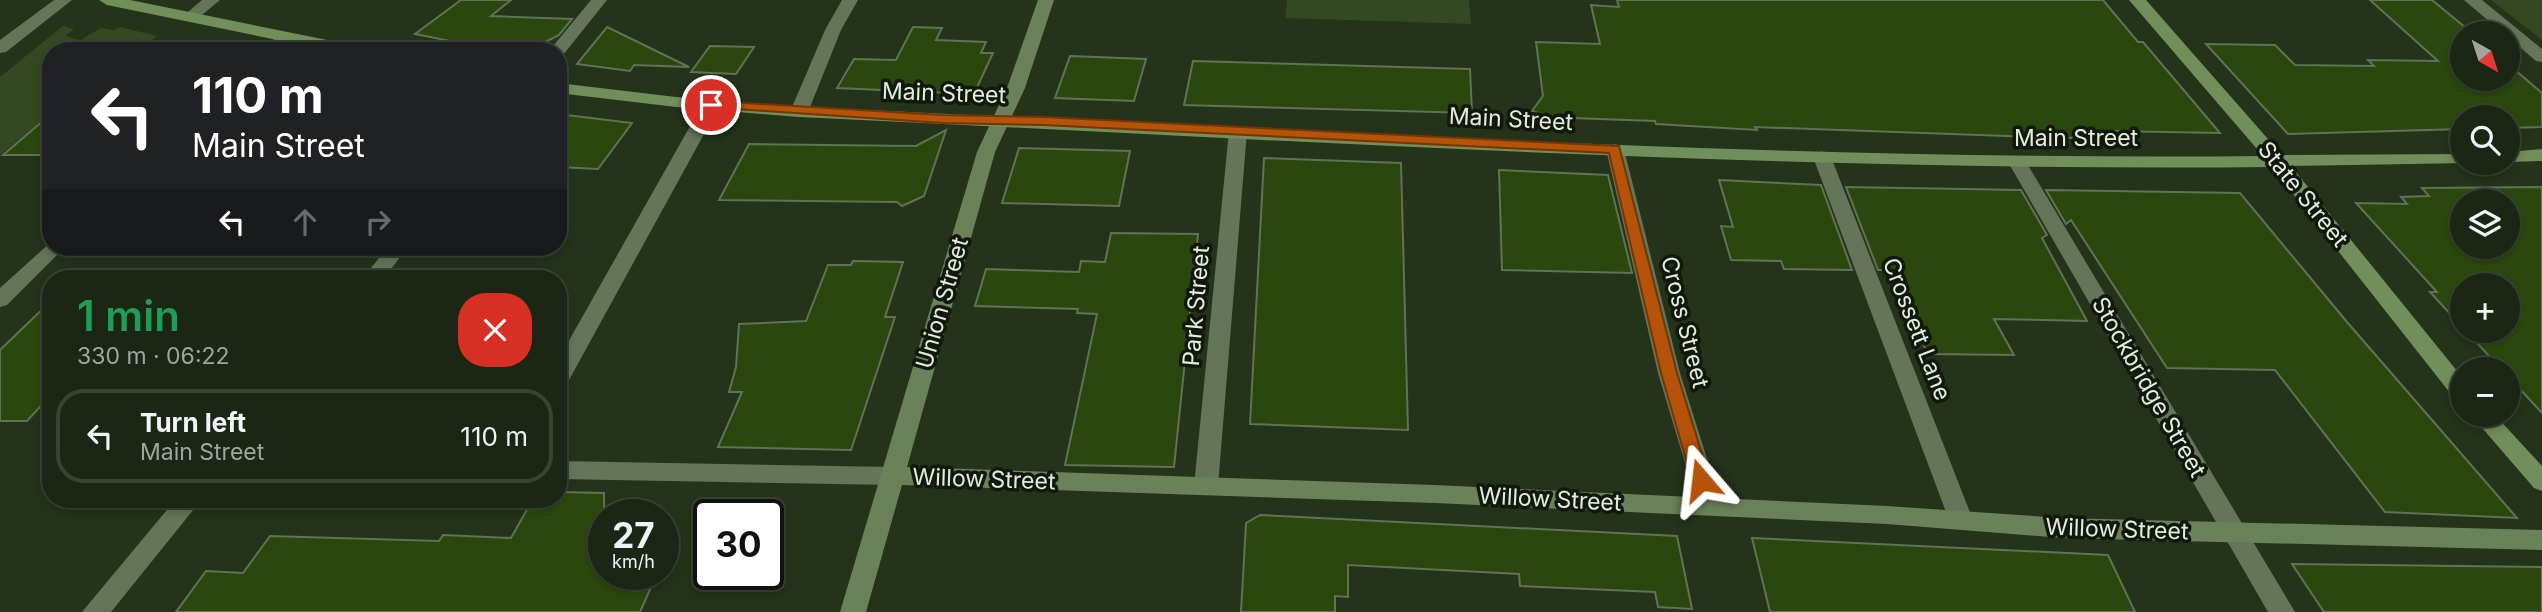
<!DOCTYPE html>
<meta charset="utf-8">
<style>
:root{--surface:#1b2614;--page:#242e1d;--text:#f1f3f6;--muted:#a0a5a0;--line:#394334}
body{margin:0;font-family:Inter,sans-serif;background:var(--page);color:var(--text);height:100vh;display:flex;flex-direction:column;font-size:26px;white-space:nowrap}
*{box-sizing:border-box;margin:0}
p{font-size:23px;color:var(--muted)}
.icon{flex:none;width:38px;height:38px;fill:none;stroke:currentColor;stroke-width:2;stroke-linecap:round;stroke-linejoin:round}
.map{position:relative;flex:1;overflow:hidden}
.side{position:absolute;left:42px;top:270px;width:525px;height:238px;display:flex;flex-direction:column;background:var(--surface);border-radius:28px;box-shadow:0 4px 10px #0003,0 0 0 2px var(--line)}
.side>*{flex:none}
.guide{position:absolute;left:42px;top:42px;width:525px;height:214px;border-radius:28px;box-shadow:0 4px 10px #0003,0 0 0 2px var(--line);background:#202124;color:#fff;overflow:hidden}
.needle{width:46px;rotate:141deg}
.controls{position:absolute;left:2450px;top:21px;display:grid;gap:14px}
.controls a{display:grid;place-items:center;width:70px;height:70px;border-radius:50%;background:var(--surface);box-shadow:0 4px 10px #0003,0 0 0 2px var(--line);font-size:35px}
.speed{position:absolute;left:588px;top:499px;display:flex;gap:14px;font-size:35px;font-weight:700;text-align:center}
.speed>*{display:grid;place-content:center;width:91px;height:91px;border-radius:50%;background:var(--surface);box-shadow:0 4px 10px #0003,0 0 0 2px var(--line);line-height:1}
.speed small{font-size:18px;font-weight:400}
.speed .limit{border:4px solid #111;border-radius:10px;background:#fff;color:#111}
.pin{position:absolute;display:grid;place-items:center;width:60px;height:60px;color:#fff;margin:-30px;border:4px solid #fff;border-radius:50%;box-shadow:0 2px 7px #0007}
.me{position:absolute;width:77px;margin:-38px;rotate:343deg;stroke-linejoin:round;filter:drop-shadow(0 0 5px #0008)}
.turn{display:flex;align-items:center;gap:24px;height:147px;padding:0 35px;font-size:32px}
.turn .icon{width:91px;height:91px;stroke-width:2.5}
.turn b{display:block;font-size:49px;line-height:60px}
.lanes{display:flex;align-items:center;height:66px;padding:0 35px;background:#0003;justify-content:center;gap:35px;direction:ltr}
.lanes .off{opacity:.35}
.round{display:grid;place-items:center;flex:none;width:74px;height:74px;border-radius:28px;background:var(--page)}
.head{display:flex;align-items:center;justify-content:space-between;height:119px;padding:0 35px}
h1{font-size:42px;font-weight:600;line-height:52px;color:#1e9e55}
ul{padding:0;list-style:none}
li{display:flex;align-items:center;gap:21px;height:94px;margin:0 14px 10px;padding:0 21px;border:4px solid var(--line);border-radius:28px}
li div{flex:1}
li b{display:block;font-size:26px}
li em{font-style:normal}
.map>svg:first-child{display:block}
.green{fill:#334922}
.building{fill:#2a480d;stroke:#617256;stroke-width:2;fill-rule:evenodd}
.lines{fill:none;stroke-linecap:round;stroke-linejoin:round}
.street{fill:#647559;fill-rule:evenodd}
.secondary{fill:#6a825a;fill-rule:evenodd}
.primary{fill:#718f5a;fill-rule:evenodd}
.route{fill:#b45309;stroke:#753606;stroke-width:2}
.labels{text-anchor:middle;dominant-baseline:central;stroke-width:7;stroke-linejoin:round;paint-order:stroke}
.street-label{font-size:23px;fill:#e3eddd;stroke:#12180d}
</style>
<div class="map">
<svg width="2542" height="612" viewBox="0 0 2542 612">
<rect width="100%" height="100%" fill="#24331a"/>
<g class="green">
<polygon points="1287,0 1469,0 1471,24 1285,18"/>
<polygon points="2491,0 2542,0 2542,40"/>
<polygon points="63,26 74,29 65,36 80,40 101,28 114,30 120,27 157,36 139,51 51,51 51,113 0,155 0,77"/>
</g>
<g class="building">
<polygon points="461,0 511,0 491,16 572,19 559,35 528,51 500,51 415,34"/>
<polygon points="1617,0 2103,0 2138,42 2143,42 2220,133 2111,131 2115,137 2060,138 1755,127 1757,130 1656,124 1655,121 1571,118 1560,120 1532,111 1543,96 1536,42 1600,44 1591,5 1619,7"/>
<polygon points="2370,0 2432,0 2472,33 2462,33 2462,79 2508,79 2508,64 2542,93 2542,127 2508,128 2508,117 2462,117 2462,129 2288,134 2206,44 2275,45 2295,65 2374,66 2368,60 2438,61"/>
<polygon points="607,27 689,67 634,65 630,71 577,64"/>
<polygon points="913,27 942,28 936,40 986,42 981,53 993,53 974,94 837,88 854,59 896,60"/>
<polygon points="710,46 754,47 736,74 691,72"/>
<polygon points="1070,56 1146,59 1134,101 1055,98"/>
<polygon points="1193,61 1470,69 1472,113 1184,105"/>
<polygon points="51,114 51,155 3,155"/>
<polygon points="558,114 632,123 598,169 558,167"/>
<polygon points="946,130 924,196 902,206 897,202 719,200 749,144 916,146"/>
<polygon points="1019,148 1130,151 1119,206 1002,203"/>
<polygon points="1264,158 1401,163 1408,430 1250,424"/>
<polygon points="1499,170 1608,175 1632,273 1502,270"/>
<polygon points="1719,180 1821,185 1852,270 1784,269 1781,261 1731,260 1721,226 1733,227"/>
<polygon points="1846,187 2021,190 2047,235 2042,238 2087,321 1994,319 2014,355 1928,354 1888,270 1878,270"/>
<path d="M2542,187V413L2508,376V369H2501L2466,331H2508V285H2462V327L2430,292H2437L2356,203L2407,204L2401,197L2429,196L2422,188ZM2462,201H2508V247H2462Z"/>
<polygon points="2046,190 2240,193 2347,322 2517,518 2385,512 2275,370 2167,368 2071,220 2066,224"/>
<polygon points="1111,233 1198,234 1174,467 1065,465 1097,314 1077,313 1078,309 975,306 986,269 1079,272 1081,261 1105,262"/>
<polygon points="853,261 903,262 885,317 895,317 851,450 718,447 742,392 729,392 736,367 739,324 806,321 828,265 851,265"/>
<polygon points="51,301 51,395 27,421 0,421 0,350"/>
<polygon points="558,492 604,493 604,574 657,574 640,612 176,612 206,571 243,573 270,536 439,541 443,535 511,538 533,499 558,499"/>
<polygon points="1260,515 1677,536 1692,609 1658,607 1655,592 1520,586 1519,574 1348,565 1348,597 1335,596 1335,612 1241,612 1246,523"/>
<polygon points="1752,538 2108,555 2135,612 1770,612"/>
<polygon points="2292,564 2542,567 2542,612 2324,612"/>
</g>
<g class="lines">
<g class="street">
<polygon points="54,0 72,0 6,52 0,53 0,40"/>
<polygon points="202,0 220,0 196,20 184,20 182,17"/>
<polygon points="591,0 607,0 563,55 558,56 558,51 549,51"/>
<polygon points="842,0 858,0 841,30 808,112 805,116 793,116 790,112 825,30"/>
<polygon points="2464,0 2482,0 2542,49 2542,62 2536,61 2508,37 2508,33 2503,33"/>
<polygon points="284,33 292,38 280,51 262,51 278,35"/>
<polygon points="711,100 720,105 569,380 566,385 558,388 558,360 702,105"/>
<polygon points="1238,126 1247,131 1218,486 1215,492 1206,495 1197,492 1194,486 1229,131"/>
<polygon points="1615,144 1624,149 1680,373 1722,506 1719,513 1710,515 1701,513 1698,506 1658,373 1606,149"/>
<polygon points="1822,151 1831,157 1973,520 1970,527 1961,529 1952,527 1949,520 1813,157"/>
<polygon points="2017,156 2026,162 2295,612 2268,612 2008,162"/>
<polygon points="51,242 51,247 65,247 7,305 0,307 0,288"/>
<polygon points="388,247 408,247 384,278 363,278"/>
<polygon points="558,461 894,467 902,470 906,476 902,482 894,485 558,479"/>
<polygon points="176,499 202,499 111,612 82,612"/>
</g>
<polygon class="secondary" points="1038,0 1054,0 1025,88 995,152 907,467 1435,485 1887,506 2062,518 2542,530 2542,550 2062,538 1887,524 1435,503 902,485 866,612 840,612 977,152 1007,88"/>
<g class="primary">
<polygon points="99,0 130,0 357,46 365,51 331,51 107,5"/>
<path d="M2129,0H2146L2282,155L2462,154V163H2469L2291,166L2462,377V400L2454,398L2272,167C1781,172 1290,140 799,117L676,107L558,93V83L676,97L799,107C1286,129 1774,161 2263,156Z"/>
<polygon points="2542,149 2542,161 2508,162 2508,152"/>
<polygon points="2471,415 2495,415 2542,466 2542,491 2534,488"/>
</g>
</g>
<polygon class="route" points="711,101 942,115 1043,117 1619,146 1677,373 1710,480 1708,485 1695,485 1692,480 1661,373 1609,153 1043,125 942,123 706,107 706,102"/>
<g class="labels">
<g class="street-label">
<text transform="translate(944 93) rotate(2)">Main Street</text>
<text transform="translate(1511 119) rotate(3)">Main Street</text>
<text x="2076" y="138">Main Street</text>
<text transform="translate(2303 194) rotate(51)">State Street</text>
<text transform="translate(942 303) rotate(-74)">Union Street</text>
<text transform="translate(1196 306) rotate(-85)">Park Street</text>
<text transform="translate(1685 322) rotate(76)">Cross Street</text>
<text transform="translate(1917 329) rotate(69)">Crossett Lane</text>
<text transform="translate(2149 387) rotate(60)">Stockbridge Street</text>
<text transform="translate(984 479) rotate(2)">Willow Street</text>
<text transform="translate(1550 499) rotate(3)">Willow Street</text>
<text transform="translate(2117 529) rotate(2)">Willow Street</text>
</g>
</g>
</svg>
<div class="controls">
<a><svg class="needle" viewBox="-14 -14 28 28"><path d="M0-13l5 13h-10z" fill="#e53935"/><path d="M0 13l5-13h-10z" fill="#a0a5a0"/></svg></a>
<a><svg class="icon" aria-label="search" viewBox="0 0 24 24"><circle cx="10" cy="10" r="6"/><path d="M15 15l6 6"/></svg></a>
<a><svg class="icon" aria-label="layers" viewBox="0 0 24 24"><path d="M12 4l9 5-9 5-9-5zM3 14l9 5 9-5"/></svg></a>
<a>+</a>
<a>−</a>
</div>
<div class="speed"><div>27<small>km/h</small></div><div class="limit">30</div></div>
<div class="pin" style="left:711px;top:105px;background:#d93025"><svg class="icon" aria-label="arrive" viewBox="0 0 24 24"><path d="M6 21V4h12l-3 4 3 4H6"/></svg></div>
<svg class="me" style="left:1701px;top:480px" viewBox="-20 -20 40 40"><path d="M0-17L14 15 0 8-14 15z" fill="#b45309" stroke="#fff" stroke-width="4"/></svg>
<div class="guide">
<div class="turn"><svg class="icon" aria-label="left" viewBox="0 0 24 24"><path d="M17 20v-9H6M10 6l-5 5 5 5"/></svg><div><b>110 m</b>Main Street</div></div>
<div class="lanes"><svg class="icon" aria-label="left" viewBox="0 0 24 24"><path d="M17 20v-9H6M10 6l-5 5 5 5"/></svg><svg class="icon off" aria-label="ahead" viewBox="0 0 24 24"><path d="M12 20V5M6 11l6-6 6 6"/></svg><svg class="icon off" aria-label="right" viewBox="0 0 24 24"><path d="M7 20v-9h11M14 6l5 5-5 5"/></svg></div>
</div>
<section class="side">
<div class="head"><div><h1>1 min</h1><p>330 m · 06:22</p></div><a class="round" style="background:#d93025;color:#fff"><svg class="icon" aria-label="close" viewBox="0 0 24 24"><path d="M6 6l12 12M18 6L6 18"/></svg></a></div>
<ul>
<li><svg class="icon" aria-label="left" viewBox="0 0 24 24"><path d="M17 20v-9H6M10 6l-5 5 5 5"/></svg><div><b>Turn left</b><p>Main Street</p></div><em>110 m</em></li>
</ul>
</section>
</div>
